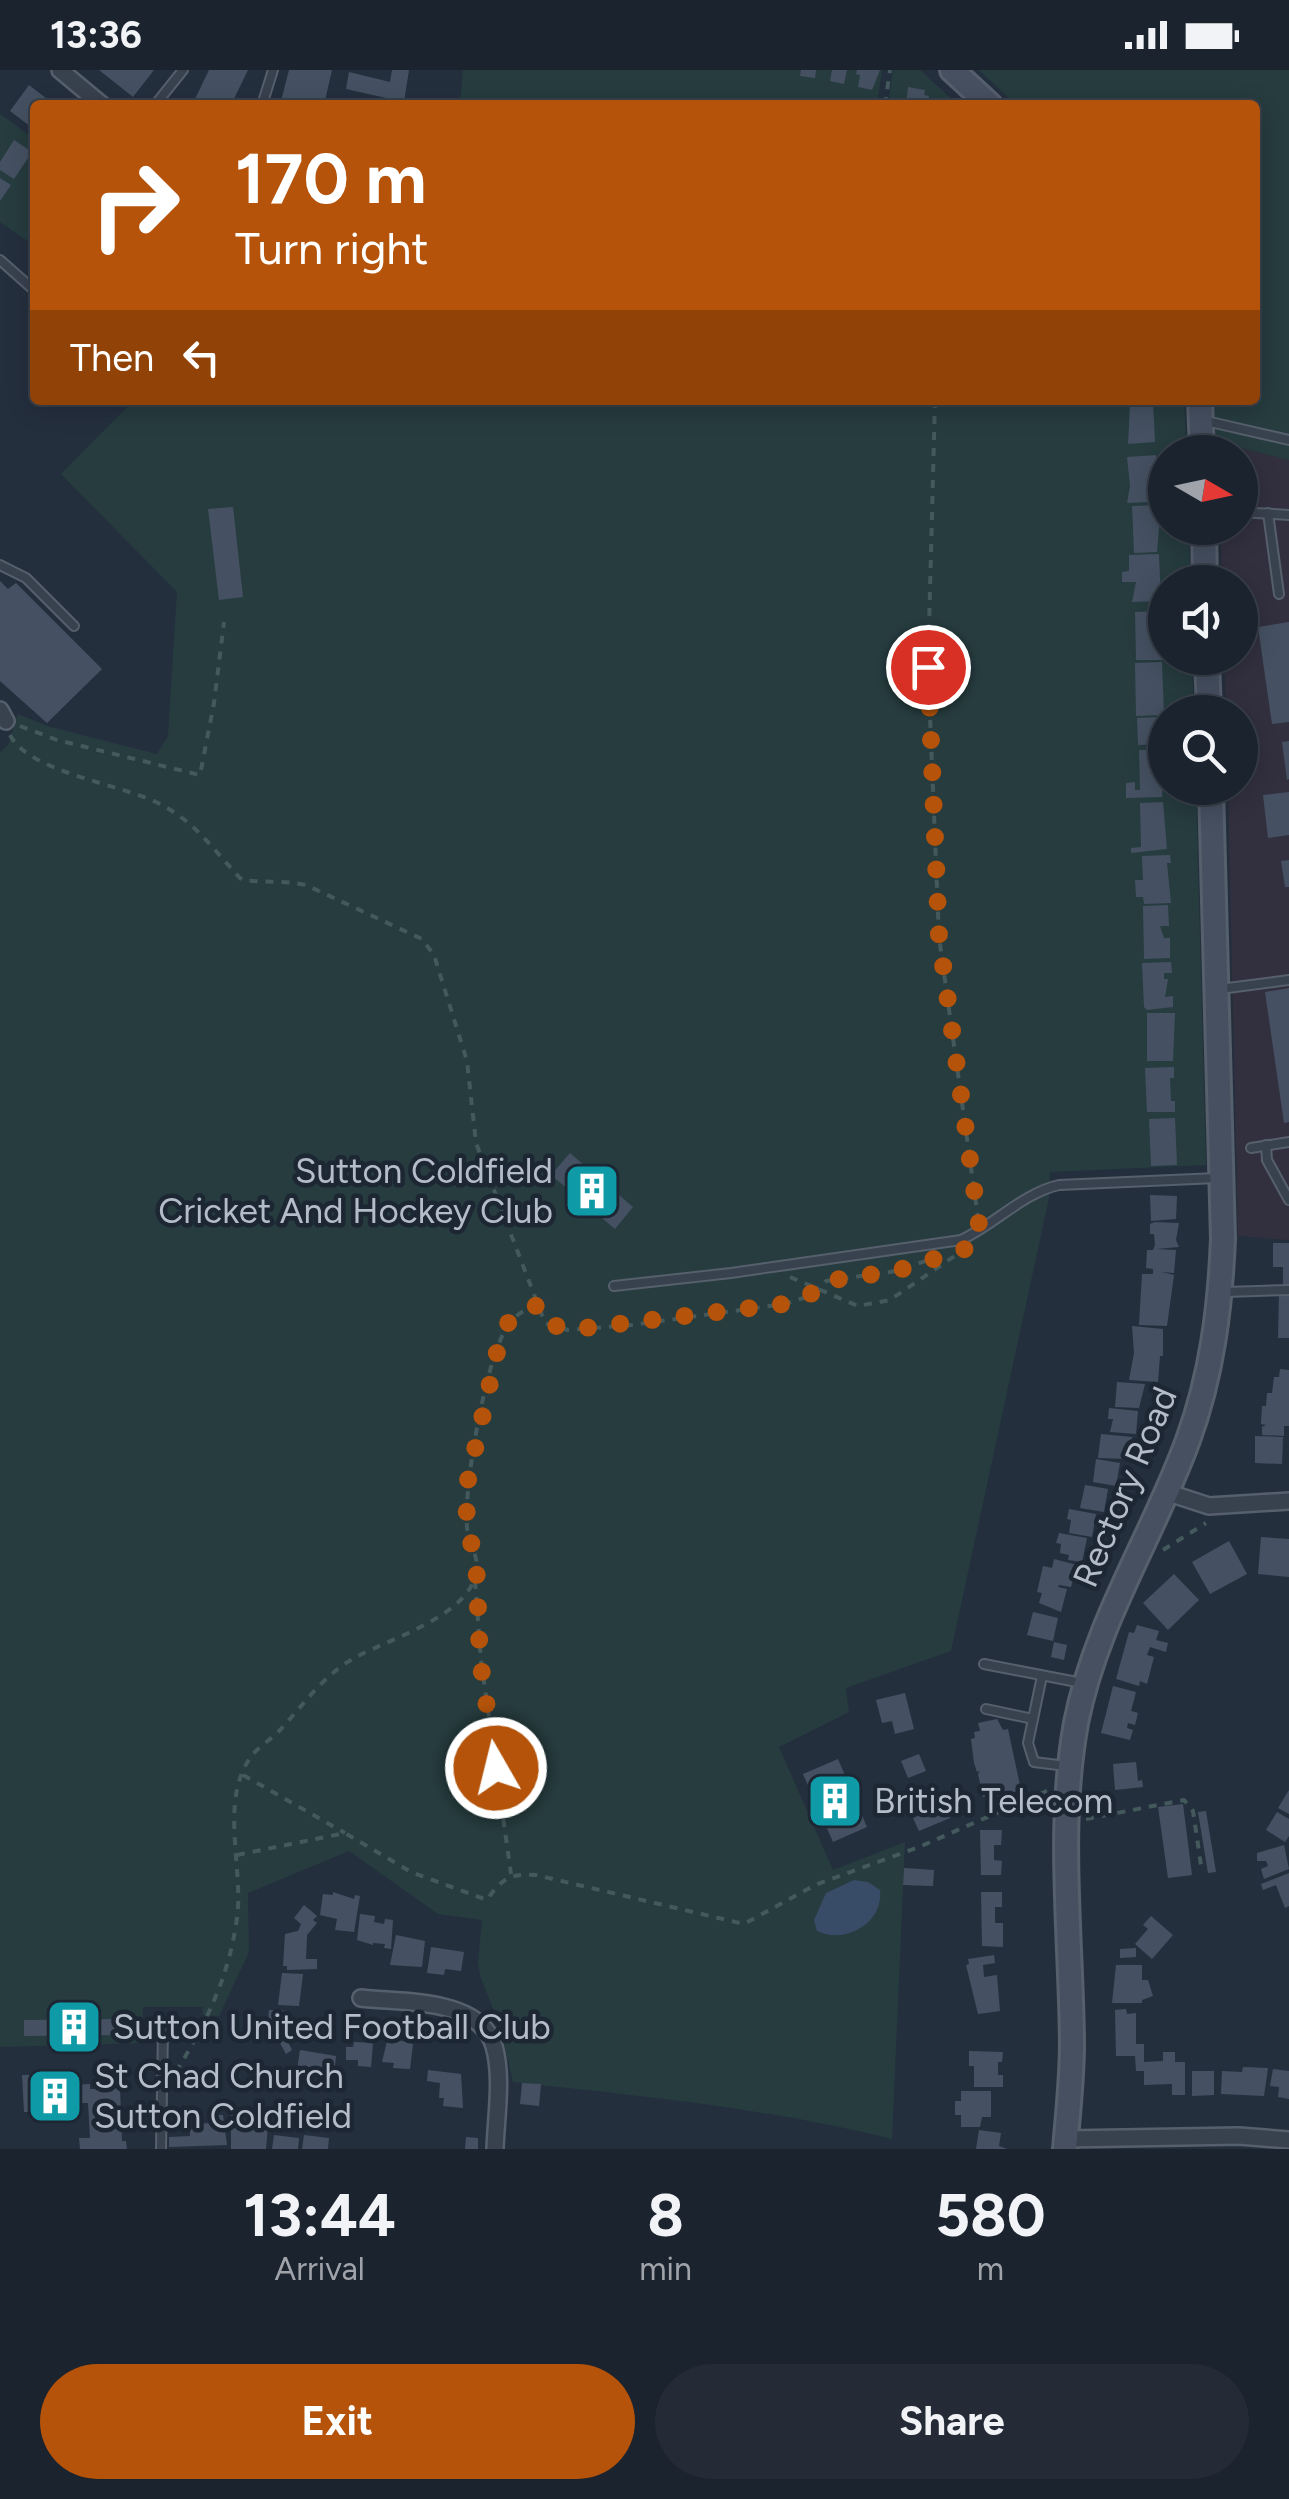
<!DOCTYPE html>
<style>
:root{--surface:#1b232e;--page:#242b36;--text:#f1f3f6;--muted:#a0a4aa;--line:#39404a;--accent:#b45309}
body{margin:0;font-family:Figtree,sans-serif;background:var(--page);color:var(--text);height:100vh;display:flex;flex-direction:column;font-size:38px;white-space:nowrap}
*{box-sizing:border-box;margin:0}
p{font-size:32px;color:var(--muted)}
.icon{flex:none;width:55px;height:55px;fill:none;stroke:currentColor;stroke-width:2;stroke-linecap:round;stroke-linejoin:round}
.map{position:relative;height:2079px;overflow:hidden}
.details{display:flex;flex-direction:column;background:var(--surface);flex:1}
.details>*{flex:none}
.top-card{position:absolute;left:30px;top:30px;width:1230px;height:305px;border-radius:10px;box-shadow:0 5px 25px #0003,0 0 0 2px var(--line);background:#b45309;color:#fff;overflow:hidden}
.needle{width:65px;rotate:99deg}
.fabs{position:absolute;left:1148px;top:365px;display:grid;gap:20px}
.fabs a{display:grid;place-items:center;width:110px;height:110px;border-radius:50%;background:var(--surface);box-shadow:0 5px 25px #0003,0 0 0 2px var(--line);font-size:50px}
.pin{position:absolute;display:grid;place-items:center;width:85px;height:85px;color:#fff;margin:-42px;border:5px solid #fff;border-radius:50%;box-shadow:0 2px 10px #0007}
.me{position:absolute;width:110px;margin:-55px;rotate:352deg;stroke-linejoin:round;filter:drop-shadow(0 0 8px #0008)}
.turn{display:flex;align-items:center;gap:35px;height:210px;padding:0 40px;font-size:45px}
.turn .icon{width:130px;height:130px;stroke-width:2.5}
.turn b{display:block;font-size:70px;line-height:85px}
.then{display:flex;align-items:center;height:95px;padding:0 40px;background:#0003;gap:20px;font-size:38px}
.eta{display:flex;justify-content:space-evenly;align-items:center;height:170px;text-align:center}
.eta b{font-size:60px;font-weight:700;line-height:70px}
.primary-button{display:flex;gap:20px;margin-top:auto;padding:20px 40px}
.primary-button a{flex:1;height:115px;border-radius:60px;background:var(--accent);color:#fff;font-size:40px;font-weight:700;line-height:115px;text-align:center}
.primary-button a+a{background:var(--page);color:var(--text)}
.status{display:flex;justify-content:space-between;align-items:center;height:70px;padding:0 50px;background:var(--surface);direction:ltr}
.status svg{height:28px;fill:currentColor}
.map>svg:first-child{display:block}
.medical{fill:#32303f}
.green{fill:#263c3f}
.water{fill:#394c67}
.building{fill:#455162}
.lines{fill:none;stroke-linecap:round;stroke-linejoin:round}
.lane-casing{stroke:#565f6c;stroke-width:12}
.street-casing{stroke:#565f6c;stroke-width:20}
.secondary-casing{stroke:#565f6c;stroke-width:28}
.path{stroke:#44595c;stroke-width:4;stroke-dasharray:8 8;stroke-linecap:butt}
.lane{stroke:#38414e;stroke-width:8}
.street{stroke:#38414e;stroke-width:15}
.secondary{stroke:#465061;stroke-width:22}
.route{stroke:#b45309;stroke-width:18;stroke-dasharray:0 32.4}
.labels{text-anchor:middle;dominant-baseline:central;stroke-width:9;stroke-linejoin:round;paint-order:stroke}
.poi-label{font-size:35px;fill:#b4bcc9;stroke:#1d2633;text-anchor:start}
.street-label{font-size:35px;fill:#b4bcc9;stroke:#1d2633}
</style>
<div class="status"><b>13:36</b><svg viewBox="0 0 49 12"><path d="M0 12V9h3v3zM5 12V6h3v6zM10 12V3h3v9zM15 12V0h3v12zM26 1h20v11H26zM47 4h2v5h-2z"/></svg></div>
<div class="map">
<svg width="1289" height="2079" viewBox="0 0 1289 2079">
<rect width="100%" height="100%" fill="#242f3e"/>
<polygon class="medical" points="1217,372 1289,390 1289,1170 1238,1166 1228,718 1240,718 1240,642 1226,642 1224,588 1240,588 1240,512 1222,512 1220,458 1240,458 1240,382 1217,382"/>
<g class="green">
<polygon points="463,0 882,0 877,35 498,35 460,32"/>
<polygon points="893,0 920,0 958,35 888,35"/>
<polygon points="979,0 1289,0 1289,390 1217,372 1213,330 1255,330 1255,35 1016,35"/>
<polygon points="0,44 35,69 35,176 0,152"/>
<path d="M134,330H1184L1187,382H1165V458H1189L1190,512H1165V588H1192L1194,642H1165V718H1196L1206,1095L1050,1102L1049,1128L951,1581L846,1618L849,1642L779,1677L833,1800L905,1772L892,2069C767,2038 641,2026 513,2012L500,1956L480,1906L478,1892L482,1850L438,1844L349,1781L248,1823L249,1882L219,1946L203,1945L202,1937H143V1973L0,1977V682L8,675L18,644L47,656L157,684L168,666L177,522L61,404Z"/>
</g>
<path class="water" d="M854,1810L868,1812L880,1820C884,1852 846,1875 817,1861L814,1850L826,1823Z"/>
<g class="building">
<polygon points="99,0 154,0 133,27"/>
<polygon points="209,0 248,0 231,35 192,35"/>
<polygon points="289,0 332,0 324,35 280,35"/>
<polygon points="392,0 409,0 404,32 346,19 349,2 390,12"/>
<polygon points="801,0 816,0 815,8 800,6"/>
<polygon points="832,0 847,0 844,14 830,11"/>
<polygon points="857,0 880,0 872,20 858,17 860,5 856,4"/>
<polygon points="29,15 55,35 35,35 35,60 10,41"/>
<polygon points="908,17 925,20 924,25 929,26 928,35 906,35"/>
<polygon points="14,70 32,82 14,109 0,100 0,92"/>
<polygon points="0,108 11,115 0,131"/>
<polygon points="1153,333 1155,372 1128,374 1130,335"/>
<polygon points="1156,385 1158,425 1151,426 1151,432 1127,433 1130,416 1127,387"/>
<polygon points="1161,435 1157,482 1134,483 1132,436"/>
<polygon points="233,437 243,527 219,530 208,439"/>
<polygon points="1159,484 1161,531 1132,532 1136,512 1122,512 1122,502 1129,501 1129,485"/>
<polygon points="0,511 8,519 16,513 102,599 47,653 0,611"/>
<polygon points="1161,541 1162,590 1136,590 1135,542"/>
<polygon points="1289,552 1289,652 1272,654 1258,557"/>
<polygon points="1162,592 1164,645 1136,646 1135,593"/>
<polygon points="1161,647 1165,674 1138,675 1137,648"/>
<polygon points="1289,671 1289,709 1287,710 1282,672"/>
<polygon points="1139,680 1165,680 1162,727 1126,728 1126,713 1135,712 1135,720 1140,720"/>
<polygon points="1289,722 1289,765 1268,768 1263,725"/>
<polygon points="1163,732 1167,779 1131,783 1131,778 1141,777 1140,733"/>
<polygon points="1170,785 1171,793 1167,793 1171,833 1144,834 1143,827 1136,827 1135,810 1143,810 1142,786"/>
<polygon points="1289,790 1289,817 1285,817 1281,791"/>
<polygon points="1168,835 1169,856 1160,856 1164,868 1170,868 1170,888 1144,889 1143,836"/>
<polygon points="1171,892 1172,903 1164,903 1164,909 1168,909 1165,927 1173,926 1173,937 1147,940 1144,937 1142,893"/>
<polygon points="1289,918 1289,1052 1284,1053 1265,922"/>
<polygon points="1147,943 1175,943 1173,991 1147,991"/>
<polygon points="1174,997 1174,1008 1170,1008 1171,1031 1175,1031 1175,1042 1147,1042 1145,998"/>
<polygon points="1175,1048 1177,1095 1151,1096 1149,1049"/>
<polygon points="570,1083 633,1137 615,1159 551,1105"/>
<polygon points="1150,1125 1177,1126 1176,1149 1151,1151"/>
<polygon points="1155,1152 1179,1153 1176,1170 1179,1177 1156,1179 1176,1180 1174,1203 1162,1202 1174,1205 1167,1256 1139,1255 1142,1204 1153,1204 1153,1199 1146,1198 1147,1180 1153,1180 1155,1175 1154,1164 1150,1164 1150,1154"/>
<polygon points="1273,1173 1289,1173 1289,1216 1283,1216 1283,1197 1273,1197"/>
<polygon points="1279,1223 1289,1223 1289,1268 1278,1268"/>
<polygon points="1132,1256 1163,1259 1163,1286 1160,1286 1158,1312 1129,1310 1134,1283"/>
<polygon points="1280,1299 1289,1300 1289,1356 1284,1356 1284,1366 1262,1365 1262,1357 1266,1355 1261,1354 1262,1336 1266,1336 1267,1323 1272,1323 1274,1307 1279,1307"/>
<polygon points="1117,1312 1145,1314 1139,1338 1115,1337"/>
<polygon points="1109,1338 1138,1341 1136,1364 1110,1362 1113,1349 1108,1349"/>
<polygon points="1101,1364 1132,1367 1130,1389 1098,1388"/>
<polygon points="1255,1366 1283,1367 1282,1394 1255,1393"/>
<polygon points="1096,1389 1120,1393 1116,1416 1093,1412"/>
<polygon points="1085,1415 1108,1419 1104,1442 1080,1438"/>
<polygon points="1069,1439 1096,1444 1092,1467 1069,1463 1071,1450 1067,1449"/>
<polygon points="1059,1463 1087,1468 1082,1492 1068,1490 1069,1485 1060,1483 1061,1474 1056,1473"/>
<polygon points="1261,1467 1289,1469 1289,1507 1258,1504"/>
<polygon points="1229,1471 1247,1504 1210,1524 1192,1492"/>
<polygon points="1054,1489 1077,1495 1071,1517 1059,1515 1058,1517 1067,1519 1061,1542 1039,1533 1042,1523 1037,1522 1043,1496 1052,1498"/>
<polygon points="1174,1504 1199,1530 1168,1560 1143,1533"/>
<polygon points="1033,1542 1058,1548 1053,1571 1027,1565"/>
<polygon points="1137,1555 1159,1561 1156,1570 1168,1573 1166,1582 1150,1577 1147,1585 1154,1587 1147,1614 1140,1611 1139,1616 1116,1609 1129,1562 1134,1563"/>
<polygon points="1054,1572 1067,1575 1064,1590 1051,1587"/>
<polygon points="1113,1616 1136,1622 1131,1641 1138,1643 1135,1655 1128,1653 1127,1658 1133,1660 1130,1670 1101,1663"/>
<polygon points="905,1623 914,1659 895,1664 892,1651 882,1653 876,1630"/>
<polygon points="997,1649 1003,1660 1008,1659 1021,1720 998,1728 997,1725 983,1727 978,1704 980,1701 977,1702 974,1693 971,1669 975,1668 974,1662 980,1661 978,1653"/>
<polygon points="919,1684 926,1701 908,1708 901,1691"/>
<polygon points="838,1689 867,1757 833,1772 803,1704"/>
<polygon points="1136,1692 1138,1711 1142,1710 1143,1717 1115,1720 1113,1694"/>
<polygon points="1289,1720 1289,1744 1278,1738"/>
<polygon points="1183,1734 1192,1805 1168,1808 1158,1737"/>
<polygon points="944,1735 950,1748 919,1761 913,1748"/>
<polygon points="1206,1741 1216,1802 1208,1803 1198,1742"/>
<polygon points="1277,1742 1289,1749 1289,1766 1285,1772 1266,1760"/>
<polygon points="980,1760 1002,1760 1001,1775 994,1775 994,1790 1002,1791 1001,1805 981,1805"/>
<polygon points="1284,1775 1289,1799 1264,1809 1261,1799 1268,1796 1266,1791 1257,1791 1257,1783"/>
<polygon points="904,1798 934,1800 933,1816 903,1815"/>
<polygon points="1289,1803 1289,1836 1285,1838 1276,1815 1263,1820 1261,1814"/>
<polygon points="333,1822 354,1829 355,1825 360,1826 354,1862 335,1860 337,1849 320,1845 323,1824 333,1825"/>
<polygon points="981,1822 1002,1822 1002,1837 995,1837 995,1853 1003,1853 1003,1877 982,1876"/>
<polygon points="304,1835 317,1846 313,1850 317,1853 307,1865 306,1889 317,1889 317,1899 287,1900 287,1896 283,1896 285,1864 298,1861 301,1854 294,1848"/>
<polygon points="360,1844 375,1846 374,1852 384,1854 385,1849 393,1850 391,1879 384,1878 385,1874 373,1873 373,1875 357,1870"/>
<polygon points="1151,1846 1173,1865 1152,1889 1135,1874 1148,1859 1143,1855"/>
<polygon points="396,1865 425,1871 422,1897 390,1895"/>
<polygon points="431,1877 464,1882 461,1901 445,1899 444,1905 427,1903"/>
<polygon points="1136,1878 1136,1887 1120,1888 1120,1879"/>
<polygon points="994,1885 995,1893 983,1895 984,1907 997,1905 1000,1941 978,1944 966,1895 969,1894 968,1889"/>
<polygon points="1116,1895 1142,1895 1142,1910 1148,1910 1153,1926 1142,1930 1142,1933 1112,1933"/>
<polygon points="282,1903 303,1904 299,1936 278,1935"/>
<polygon points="1126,1939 1127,1944 1136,1943 1136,1974 1144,1974 1144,1992 1163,1991 1163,1982 1175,1982 1175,1992 1185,1992 1185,2025 1172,2025 1172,2014 1144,2015 1144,2001 1136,2001 1135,1986 1116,1986 1115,1940"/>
<polygon points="269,1940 288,1941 286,1968 292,1980 286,1984 275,1964 267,1963"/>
<polygon points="124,1949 124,1965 24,1966 24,1950"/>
<polygon points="388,1967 413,1974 410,1999 393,1998 394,1993 382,1992"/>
<polygon points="354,1972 373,1973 371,1997 358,1996 358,1990 346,1990 346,1977 353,1977"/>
<polygon points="300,1980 336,1986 334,2005 297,2000"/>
<polygon points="969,1981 1003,1982 1002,1992 998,1992 998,2005 1003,2005 1003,2017 974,2017 974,1996 969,1996"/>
<polygon points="1243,1997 1268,1998 1264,2026 1221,2024 1222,2001 1242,2002"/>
<polygon points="1273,1999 1289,2001 1289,2029 1278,2027 1279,2017 1270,2016"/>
<polygon points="428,2000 461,2004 463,2038 443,2036 444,2028 439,2028 440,2013 427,2011"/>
<polygon points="1192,2001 1214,2001 1214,2025 1192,2026"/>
<polygon points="58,2004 58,2007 70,2007 70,2015 90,2014 90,2019 120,2018 122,2071 126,2071 127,2079 80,2079 79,2068 90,2068 88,2033 81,2033 81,2041 45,2042 45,2046 31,2047 31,2042 24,2042 22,2005"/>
<polygon points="522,2013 541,2014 539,2036 520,2034"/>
<polygon points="961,2021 991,2021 991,2047 982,2047 980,2057 961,2057 961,2045 955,2045 955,2031 961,2031"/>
<polygon points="231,2042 244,2043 243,2055 259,2056 261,2043 269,2044 266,2079 231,2079"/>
<polygon points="211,2045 223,2045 227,2075 169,2077 169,2067 190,2066 190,2059 197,2059 197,2054 211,2053"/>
<polygon points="979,2060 1001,2063 999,2076 1007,2079 976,2079"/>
<polygon points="274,2065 299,2068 298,2079 272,2079"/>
<polygon points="304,2065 329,2068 328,2079 302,2079"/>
<polygon points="466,2067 478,2068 478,2079 465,2079"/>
</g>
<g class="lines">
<g class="lane-casing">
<g id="lane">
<polyline points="155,35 183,0"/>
<polyline points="262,35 273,0"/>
<polyline points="0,190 35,221"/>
<polyline points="1206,351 1289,370"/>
<polyline points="1240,442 1289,445"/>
<polyline points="1268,443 1279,524"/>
<polyline points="0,495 26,508 74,556"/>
<polyline points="1220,919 1289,910"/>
<polyline points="1266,1075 1267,1090 1289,1130"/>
<polyline points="1251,1078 1289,1072"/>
<path d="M614,1216L731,1203L961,1170C994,1155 1023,1123 1059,1115L1217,1108"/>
<polyline points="1225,1222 1289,1220"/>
<polyline points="984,1594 1082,1613"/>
<polyline points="1042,1606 1028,1673 1034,1692 1066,1696"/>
<polyline points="986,1639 1033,1649"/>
<polyline points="161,2079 163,1960"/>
</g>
</g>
<g class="street-casing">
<g id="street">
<polyline points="60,0 102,35"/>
<polyline points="0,640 6,651"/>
<polyline points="1166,1422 1209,1436 1289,1431"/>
<path d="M361,1928C401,1933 479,1927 494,1976C503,2007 496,2047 495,2079"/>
<polyline points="1066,2069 1239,2066 1289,2070"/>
</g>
</g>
<g class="secondary-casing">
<g id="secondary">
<polyline points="952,0 990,35"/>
<polyline points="1200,330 1202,382"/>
<polyline points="1204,458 1205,512"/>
<polyline points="1207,588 1209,642"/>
<path d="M1065,2079C1068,2044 1072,2008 1072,1973C1071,1866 1057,1758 1076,1653C1096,1551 1153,1466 1188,1370C1212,1304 1220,1239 1223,1169L1211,718"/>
</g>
</g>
<g class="path">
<polyline points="885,35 890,0"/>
<polyline points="935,330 928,597 939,867 978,1148"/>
<polyline points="20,656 57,670 200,705 214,633 224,552"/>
<path d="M10,665C29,702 119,714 156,732C197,752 212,779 242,810C264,813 284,810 306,815L422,869L434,885L467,991L476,1073L545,1253L568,1260L632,1255L784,1234L807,1227L826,1211L896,1201L938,1187"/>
<polyline points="790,1207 858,1236 890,1230 959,1183"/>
<polyline points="1163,1480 1206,1453"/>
<polyline points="475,1511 481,1590 511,1804"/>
<polyline points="243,1705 345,1763"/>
<polyline points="1086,1749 1184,1730 1193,1741 1202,1802"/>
<path d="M237,1785L345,1763L411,1802L487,1830C501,1809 511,1803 536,1805L744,1854L815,1815L919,1777L1049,1720"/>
<path d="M176,2002C207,1951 229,1907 237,1848C244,1797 218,1728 253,1684C261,1675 273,1668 281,1659C305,1633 325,1603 358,1586C392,1568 461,1548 475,1508C482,1489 468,1474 467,1457C463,1419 487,1278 511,1251C518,1243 528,1239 537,1235"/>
</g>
<use href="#lane" class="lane"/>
<use href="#street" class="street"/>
<use href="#secondary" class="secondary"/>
</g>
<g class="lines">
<polyline class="route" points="496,1698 480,1590 476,1486 466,1459 468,1410 498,1278 508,1253 537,1235 545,1252 568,1260 784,1234 807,1227 826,1211 896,1201 965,1179 980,1162 939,866 928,597"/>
</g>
<defs>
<g id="building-square" transform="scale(2.875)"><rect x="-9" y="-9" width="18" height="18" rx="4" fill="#0f9aa8" stroke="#1d2633"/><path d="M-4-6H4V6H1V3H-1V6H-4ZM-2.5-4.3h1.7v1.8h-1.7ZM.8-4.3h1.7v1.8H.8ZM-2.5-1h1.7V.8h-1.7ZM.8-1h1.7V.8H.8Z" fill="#fff"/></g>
</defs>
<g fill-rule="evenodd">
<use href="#building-square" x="592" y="1121"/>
<use href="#building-square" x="835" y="1731"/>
<use href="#building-square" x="74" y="1957"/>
<use href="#building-square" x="55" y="2026"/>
</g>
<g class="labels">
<g class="poi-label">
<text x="553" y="1101" text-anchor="end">Sutton Coldfield<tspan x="553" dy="40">Cricket And Hockey Club</tspan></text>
<text x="874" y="1731">British Telecom</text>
<text x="113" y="1957">Sutton United Football Club</text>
<text x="94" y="2006">St Chad Church<tspan x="94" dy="40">Sutton Coldfield</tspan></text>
</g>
<g class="street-label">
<text transform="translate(1125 1417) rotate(-67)">Rectory Road</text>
</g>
</g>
</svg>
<div class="fabs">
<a><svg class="needle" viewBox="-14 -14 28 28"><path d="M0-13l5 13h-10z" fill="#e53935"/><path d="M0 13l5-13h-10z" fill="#a0a4aa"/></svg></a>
<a><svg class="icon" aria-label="sound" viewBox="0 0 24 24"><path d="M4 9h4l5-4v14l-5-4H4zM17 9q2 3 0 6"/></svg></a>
<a><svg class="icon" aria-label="search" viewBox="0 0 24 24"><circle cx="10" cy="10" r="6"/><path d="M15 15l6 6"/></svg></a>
</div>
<div class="pin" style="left:928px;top:597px;background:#d93025"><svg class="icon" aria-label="arrive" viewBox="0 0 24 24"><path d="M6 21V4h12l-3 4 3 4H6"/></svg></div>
<svg class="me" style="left:496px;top:1698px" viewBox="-20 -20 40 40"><circle r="17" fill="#b45309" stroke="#fff" stroke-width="3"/><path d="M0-11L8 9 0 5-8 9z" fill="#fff"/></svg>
<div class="top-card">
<div class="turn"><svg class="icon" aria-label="right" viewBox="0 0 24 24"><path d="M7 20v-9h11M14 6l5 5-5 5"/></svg><div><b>170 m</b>Turn right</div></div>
<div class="then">Then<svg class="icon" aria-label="left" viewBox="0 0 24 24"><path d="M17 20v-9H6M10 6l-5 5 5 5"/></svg></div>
</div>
</div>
<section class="details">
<div class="eta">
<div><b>13:44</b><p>Arrival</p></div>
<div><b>8</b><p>min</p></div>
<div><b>580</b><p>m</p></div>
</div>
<div class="primary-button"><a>Exit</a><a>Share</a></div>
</section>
